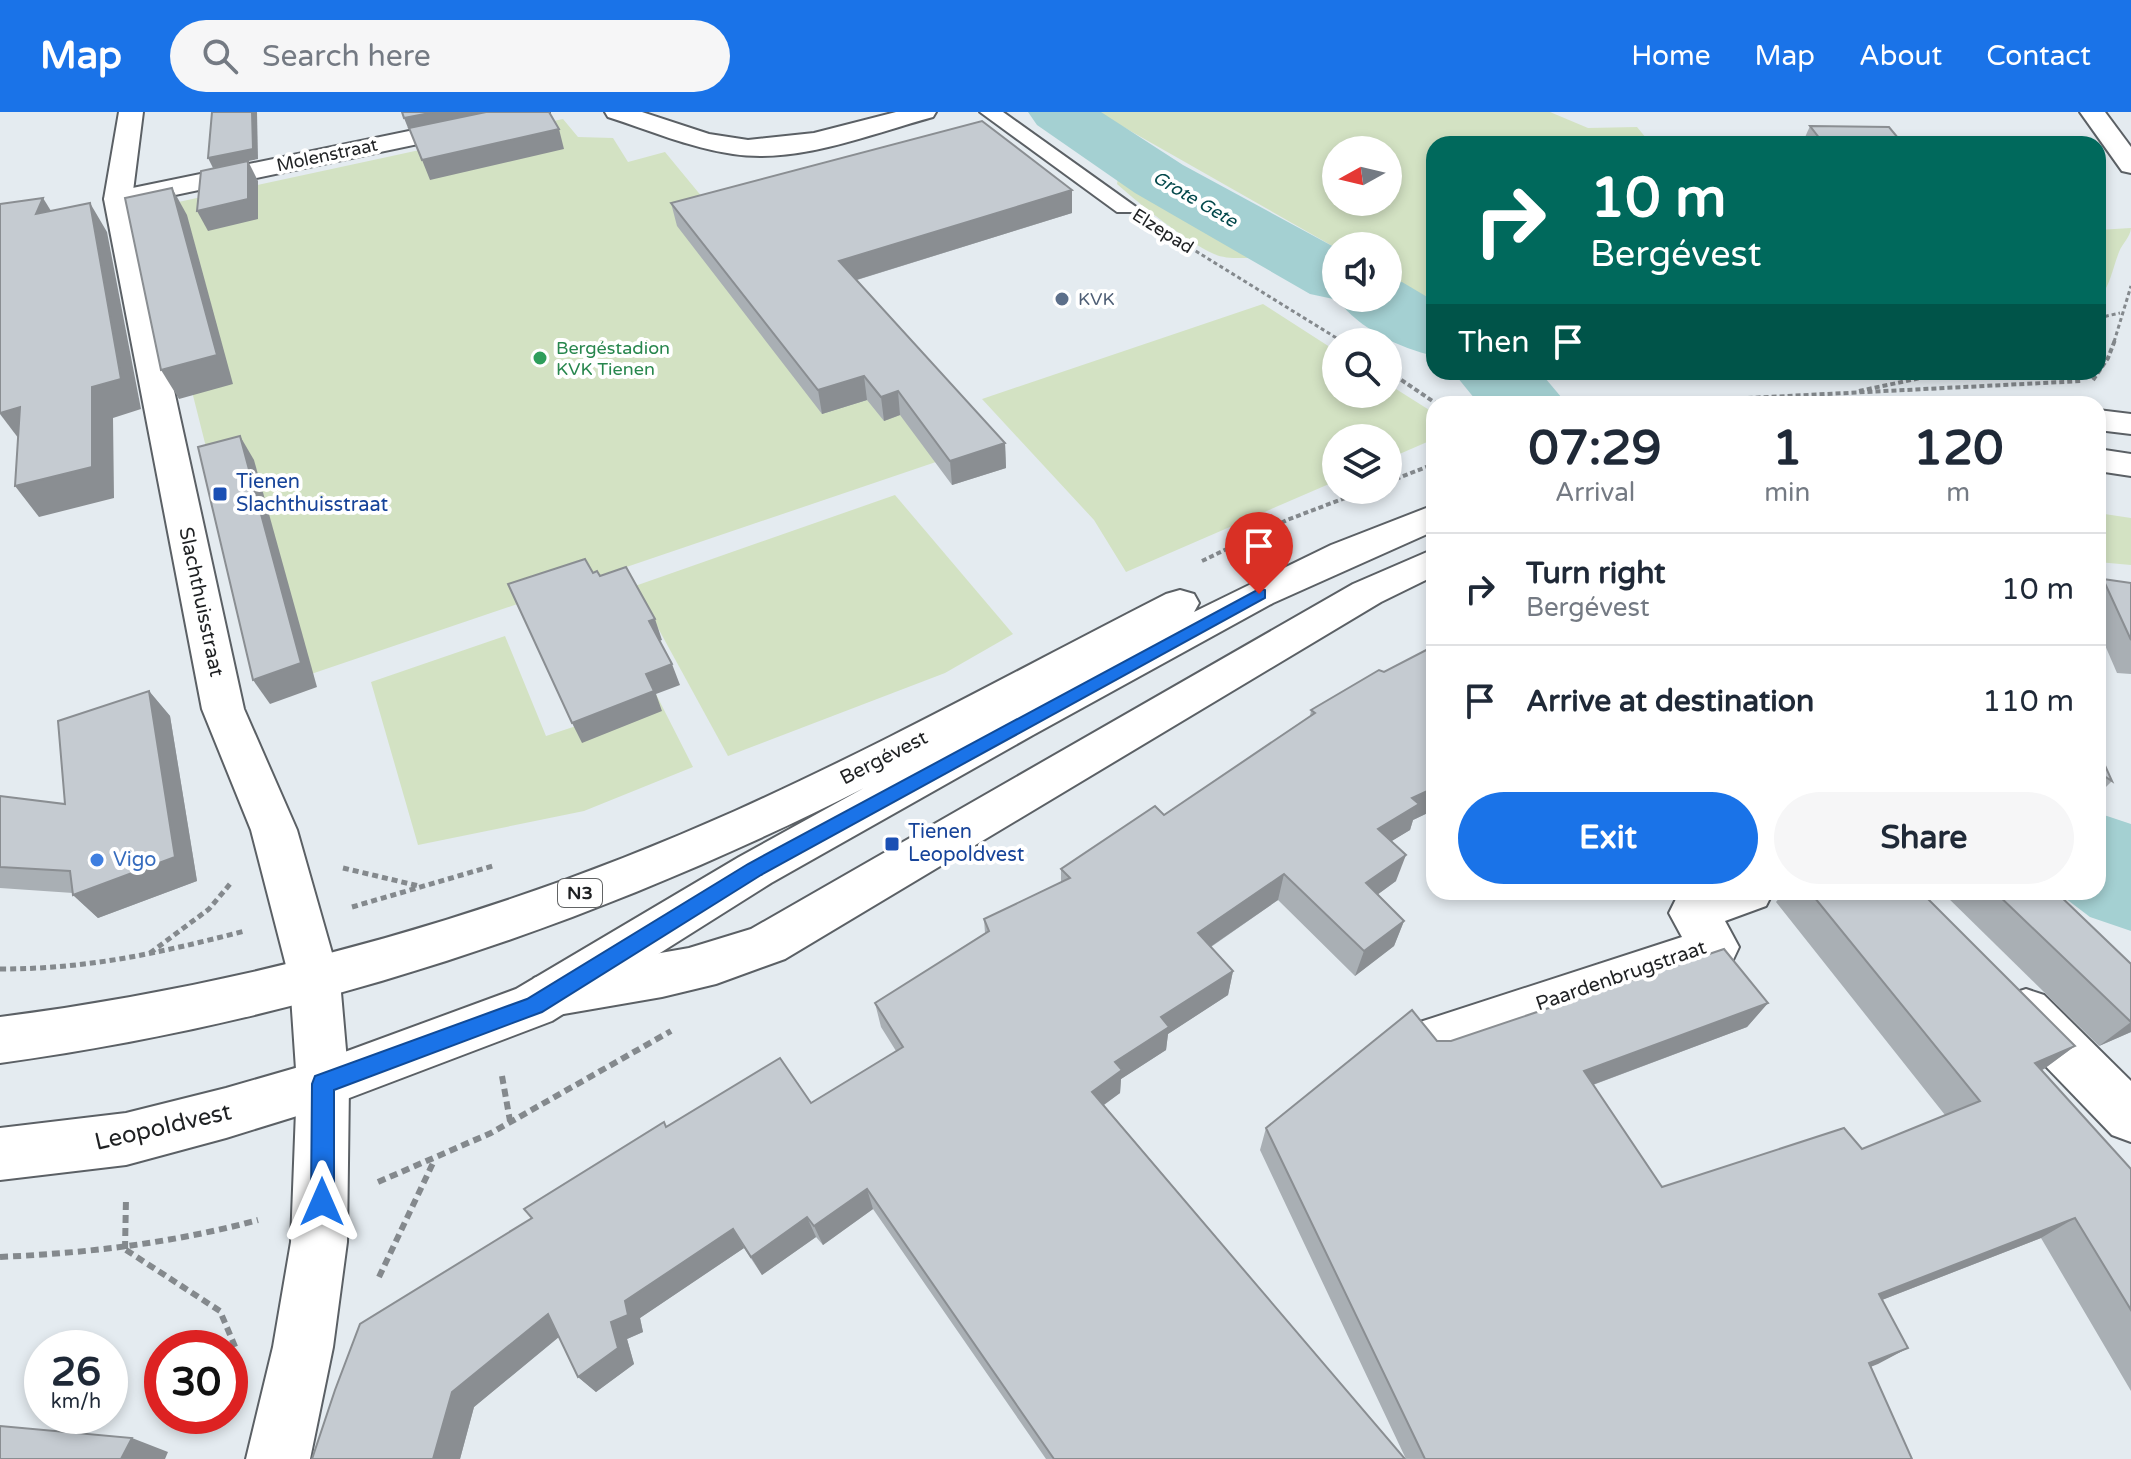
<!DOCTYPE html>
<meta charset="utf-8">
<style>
:root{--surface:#fff;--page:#f6f6f7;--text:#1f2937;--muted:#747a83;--line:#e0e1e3;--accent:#1a73e8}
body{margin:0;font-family:"Varela Round",sans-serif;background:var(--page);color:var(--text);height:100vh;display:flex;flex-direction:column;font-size:30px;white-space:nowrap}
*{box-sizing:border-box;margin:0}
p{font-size:26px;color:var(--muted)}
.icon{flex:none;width:44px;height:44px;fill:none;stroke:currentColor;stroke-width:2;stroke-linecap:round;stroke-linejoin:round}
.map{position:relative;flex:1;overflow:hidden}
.side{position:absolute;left:1426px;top:284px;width:680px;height:504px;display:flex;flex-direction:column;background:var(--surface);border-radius:24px;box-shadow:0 4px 12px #0003}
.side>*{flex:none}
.guide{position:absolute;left:1426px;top:24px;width:680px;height:244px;border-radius:24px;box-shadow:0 4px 12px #0003;background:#00695c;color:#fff;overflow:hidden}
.needle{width:52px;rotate:262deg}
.controls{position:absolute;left:1322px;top:24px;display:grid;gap:16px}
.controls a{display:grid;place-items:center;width:80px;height:80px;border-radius:50%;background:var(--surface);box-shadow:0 4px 12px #0003;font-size:40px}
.speed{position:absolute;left:24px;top:1218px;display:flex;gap:16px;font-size:40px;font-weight:700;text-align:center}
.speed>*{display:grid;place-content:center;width:104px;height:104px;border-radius:50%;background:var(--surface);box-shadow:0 4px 12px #0003;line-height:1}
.speed small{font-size:20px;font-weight:400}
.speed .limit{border:12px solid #d22;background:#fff;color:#111}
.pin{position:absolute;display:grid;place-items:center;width:68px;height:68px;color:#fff;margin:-82px -34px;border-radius:50% 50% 50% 0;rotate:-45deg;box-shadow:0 0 8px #0007}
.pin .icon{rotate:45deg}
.me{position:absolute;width:88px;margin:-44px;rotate:0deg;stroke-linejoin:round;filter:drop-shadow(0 0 6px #0008)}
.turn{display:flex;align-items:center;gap:28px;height:168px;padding:0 32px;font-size:36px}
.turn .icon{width:104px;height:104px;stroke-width:2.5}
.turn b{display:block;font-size:56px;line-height:68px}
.then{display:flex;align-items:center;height:76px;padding:0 32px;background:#0003;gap:16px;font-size:30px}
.eta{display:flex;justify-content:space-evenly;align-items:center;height:136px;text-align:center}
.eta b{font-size:48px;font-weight:700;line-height:56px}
.primary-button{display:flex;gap:16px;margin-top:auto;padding:16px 32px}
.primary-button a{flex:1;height:92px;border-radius:48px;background:var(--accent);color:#fff;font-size:32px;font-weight:700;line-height:92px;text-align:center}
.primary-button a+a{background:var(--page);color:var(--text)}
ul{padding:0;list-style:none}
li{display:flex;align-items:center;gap:24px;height:112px;padding:0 32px;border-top:2px solid var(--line)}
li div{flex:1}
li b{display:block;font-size:30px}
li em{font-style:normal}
header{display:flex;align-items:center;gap:48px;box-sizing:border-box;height:112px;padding:0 40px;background:var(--accent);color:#fff}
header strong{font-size:38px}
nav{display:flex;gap:44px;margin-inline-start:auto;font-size:28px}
.search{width:560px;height:72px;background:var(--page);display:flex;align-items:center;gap:20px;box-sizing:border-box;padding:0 28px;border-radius:44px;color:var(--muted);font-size:30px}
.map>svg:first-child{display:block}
.green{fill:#d3e2c3;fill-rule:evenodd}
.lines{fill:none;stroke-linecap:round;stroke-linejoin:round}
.river{fill:#a4d0d2;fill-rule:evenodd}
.service-casing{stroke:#5b6065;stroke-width:4}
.minor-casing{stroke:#5b6065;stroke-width:4}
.tertiary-casing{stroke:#5b6065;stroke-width:4}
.secondary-casing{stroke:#5b6065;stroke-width:4}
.primary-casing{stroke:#5b6065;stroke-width:4}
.path-far3{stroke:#84898d;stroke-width:3;stroke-dasharray:4 3;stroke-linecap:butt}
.path-far2{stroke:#84898d;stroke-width:4;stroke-dasharray:5 3;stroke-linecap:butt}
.path-far1{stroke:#84898d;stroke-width:5;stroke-dasharray:6 4;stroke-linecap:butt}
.path{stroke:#84898d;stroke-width:6;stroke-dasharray:8 5;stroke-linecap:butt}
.service{fill:#fff;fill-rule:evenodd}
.minor{fill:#fff;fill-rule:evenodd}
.tertiary{fill:#fff;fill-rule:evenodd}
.secondary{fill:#fff;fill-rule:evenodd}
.primary{fill:#fff;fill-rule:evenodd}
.wall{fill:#a9afb4}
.shaded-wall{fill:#8a8e92}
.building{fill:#c5cbd1;stroke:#8a8e92;stroke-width:2}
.route{fill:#1a73e8;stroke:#114b97;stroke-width:2}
.service-dot{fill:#5c6f8a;stroke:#fff;stroke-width:3}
.leisure-dot{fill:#2e9e5b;stroke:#fff;stroke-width:3}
.transit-dot{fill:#1a4fb4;stroke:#fff;stroke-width:3}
.shop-dot{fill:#3f7fe0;stroke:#fff;stroke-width:3}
.labels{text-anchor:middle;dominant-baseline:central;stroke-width:8;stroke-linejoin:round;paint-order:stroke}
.far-street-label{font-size:18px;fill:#1f2123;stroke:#fff}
.far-water-label{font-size:18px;font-style:italic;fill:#03484b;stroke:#fff}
.far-service-label{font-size:18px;fill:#4e5e75;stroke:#fff;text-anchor:start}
.far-leisure-label{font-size:18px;fill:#27864d;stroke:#fff;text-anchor:start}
.shield{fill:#fff;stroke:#626465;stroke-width:2}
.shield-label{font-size:18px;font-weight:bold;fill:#1f2123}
.transit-label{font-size:20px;fill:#164399;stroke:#fff;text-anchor:start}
.street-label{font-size:20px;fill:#1f2123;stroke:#fff}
.shop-label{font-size:20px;fill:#366cbe;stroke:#fff;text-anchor:start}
.near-street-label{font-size:24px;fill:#1f2123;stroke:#fff}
</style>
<header>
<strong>Map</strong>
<div class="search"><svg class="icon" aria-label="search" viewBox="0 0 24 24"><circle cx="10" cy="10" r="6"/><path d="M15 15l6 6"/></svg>Search here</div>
<nav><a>Home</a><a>Map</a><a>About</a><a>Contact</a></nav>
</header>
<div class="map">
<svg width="2131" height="1347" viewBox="0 0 2131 1347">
<rect width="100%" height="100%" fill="#e4ebf0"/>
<g class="green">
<path d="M1097,0H1550L1588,16L1637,15L1651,32H1434V191L1388,165V134L1336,136ZM1336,38H1388V90H1336Z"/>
<polygon points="563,7 578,25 613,26 628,50 665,40 764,160 986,333 267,577 146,97"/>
<path d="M1120,56L1173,88L1251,146C1238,146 1225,147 1214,142C1184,128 1142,94 1117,72Z"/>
<path d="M2131,116C2130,126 2123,130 2119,140C2112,158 2111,172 2098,189V118Z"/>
<polygon points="1263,192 1336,239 1336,282 1388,282 1388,272 1434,301 1434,327 1388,347 1388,326 1336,326 1336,369 1126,460 1094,408 982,287"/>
<polygon points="895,383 1013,522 945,561 728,644 635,474"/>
<polygon points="2098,401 2131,406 2131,453 2098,450"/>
<polygon points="599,470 693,655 584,699 418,733 371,570 505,524 546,624 579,613"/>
</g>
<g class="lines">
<g class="river">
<path d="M1028,0H1101L1183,53L1336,136V186H1388V167L1402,170L1434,189V244C1400,236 1359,217 1338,188L1310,182L1135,81L1037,13Z"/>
<polygon points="1453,260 1540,260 1567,292 1479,292"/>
<polygon points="2098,701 2131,712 2131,819 2090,805 2057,780 2098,780"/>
</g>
<g class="service-casing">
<polygon id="service" points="980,0 1003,0 1136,95 1133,100 1117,100"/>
</g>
<g class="minor-casing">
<g id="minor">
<polygon points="501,0 549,0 546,5 537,7 118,95 108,93 104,87 108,81 118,79"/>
<path d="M605,0H642L709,22L748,28L814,21L896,0H936L933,5C870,22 799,52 733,42C690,36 649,18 608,5Z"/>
<polygon points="1434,437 1434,464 1381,490 785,847 716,872 662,885 552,904 534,898 527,882 534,866 552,860 689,836 751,817 1353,472"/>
<polygon points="1695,780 1773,780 1766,794 1725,809 1739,835 1732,850 1438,949 1420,942 1412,926 1420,910 1682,825 1669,801 1676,787"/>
<polygon points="2026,877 2044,883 2131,969 2131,1030 2112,1023 2008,915 2001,899 2008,883"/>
<polygon points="323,948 342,955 349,972 347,1130 333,1235 310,1347 246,1347 273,1235 291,1130 297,972 304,955"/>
</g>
</g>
<g class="tertiary-casing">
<polygon id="tertiary" points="119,0 143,0 132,87 244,597 297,718 340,869 349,972 342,989 323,996 304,989 297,972 290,869 251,718 202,597 104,87"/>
</g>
<g class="secondary-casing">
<polygon id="secondary" points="2080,0 2105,0 2131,35 2131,61 2122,59"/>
</g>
<g class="primary-casing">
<g id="primary">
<polygon points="2098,298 2131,302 2131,322 2098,318"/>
<polygon points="2098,337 2131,342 2131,364 2098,359"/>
<path d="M1434,393V419L1273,491L1033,623L771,771L552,909L323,996L226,1026L126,1053L0,1068V1016L126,1001L226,976L323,948L516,877L739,745L864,676C592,814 302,910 0,951V905C254,872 500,804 735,699C882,633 1023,555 1166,482L1180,478L1194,482L1199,491L1194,500L1331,433Z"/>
</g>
</g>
<g class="path-far3">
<polyline points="1160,117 1343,230"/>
<polyline points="2098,206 2120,201"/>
<polyline points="2114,230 2131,174"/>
</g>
<g class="path-far2">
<polyline points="1340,228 1343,230"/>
<polyline points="1388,259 1437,292"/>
<polyline points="2093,268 2108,246 2115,228"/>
<polyline points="1859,279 1949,260"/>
<polyline points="1684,292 1709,288 2082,269"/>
<polyline points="1388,370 1434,352"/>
<polyline points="1202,449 1287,408 1366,378"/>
</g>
<g class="path-far1">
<polyline points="343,756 419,774"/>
<polyline points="352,795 496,753"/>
<polyline points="150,841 209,797 230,772"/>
<path d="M0,857C89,857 159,841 245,819"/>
</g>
<g class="path">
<polyline points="502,964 510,1009"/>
<polyline points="378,1070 491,1021 671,919"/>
<polyline points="125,1137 126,1086"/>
<polyline points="126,1138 220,1199 236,1237"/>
<path d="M0,1145C88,1141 173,1131 258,1108"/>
<polyline points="379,1165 433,1051"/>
</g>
<use href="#service" class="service"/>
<use href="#minor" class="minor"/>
<use href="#tertiary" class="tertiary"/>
<use href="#secondary" class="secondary"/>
<use href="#primary" class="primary"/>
</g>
<g class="wall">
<polygon points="1810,14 1903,32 1802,32"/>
<polygon points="1072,78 1072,101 857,168 1005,331 1006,356 952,373 900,303 884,309 867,288 822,302 677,114 671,91"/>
<polygon points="2103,467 2131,471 2131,562 2117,561 2098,517 2098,473"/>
<polygon points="1434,534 1434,698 1413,708 1410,718 1391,729 1396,769 1378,782 1404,809 1394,834 1355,864 1278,788 1211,835 1233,859 1228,883 1168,922 1166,938 1121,967 1120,981 1104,993 1405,1347 1046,1347 873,1097 823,1133 816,1125 762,1163 744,1136 640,1206 643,1220 627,1227 634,1252 596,1280 578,1265 559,1225 474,1295 460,1347 312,1347 532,1106 667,1015 811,991 896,939 881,915 875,891 985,821 984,807 1061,770 1061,757 1164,703 1310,604 1311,598"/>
<polygon points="149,579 170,604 197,769 98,806 73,783 73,781 0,776 0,684 65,692"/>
<polygon points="2098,638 2112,669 2098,683"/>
<polygon points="1784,780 1921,780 2075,934 2042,958 2131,1057 2131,1279 2041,1126 1882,1188 1908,1236 1870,1255 1912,1347 1406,1347 1260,1038 1266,1016 1437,929 1451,929 1768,891 1747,915 1593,973 1662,1075 1862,1037 1945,1003 1776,790"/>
<polygon points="1942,780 2056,780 2131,852 2131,920 2099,934"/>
</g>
<g class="shaded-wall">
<polygon points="252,0 257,0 258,47 213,56 208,46"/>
<polygon points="435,0 486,0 408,16 404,6"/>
<polygon points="559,17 564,37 430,68 422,48"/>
<polygon points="248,49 258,69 258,107 208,119 197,99"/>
<polygon points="172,76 187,103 233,272 179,287 161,258"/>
<polygon points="1072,78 1072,101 843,172 839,149"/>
<polygon points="43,86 61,115 36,102"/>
<polygon points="90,91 107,120 141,297 113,306 114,386 39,405 15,374"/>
<polygon points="864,264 867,288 822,302 818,278"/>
<polygon points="898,279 900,303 884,309 881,285"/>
<polygon points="20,295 22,331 0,302 0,301"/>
<polygon points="240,324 254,348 317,575 270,592 253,568"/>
<polygon points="1005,331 1006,356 952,373 950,349"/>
<polygon points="655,507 662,528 656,530 649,509"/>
<polygon points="672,552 680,573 656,582 662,599 582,631 572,611 646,562"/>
<polygon points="149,579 170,604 197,769 98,806 73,783"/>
<polygon points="1434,676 1434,698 1413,708 1410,718 1369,743 1378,717 1412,686"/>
<polygon points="1406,743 1396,769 1358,797 1366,771"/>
<polygon points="1284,762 1278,788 1194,846 1198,821"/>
<polygon points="1404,809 1394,834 1355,864 1364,839"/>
<polygon points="1233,859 1228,883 1168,922 1166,938 1121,967 1120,981 1091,1002 1092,980 1115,950 1161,905"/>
<polygon points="1768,891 1747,915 1568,982 1584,959"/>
<polygon points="2131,910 2131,920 2099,934"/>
<polygon points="2075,934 2044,957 2005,974 2035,951"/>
<polygon points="867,1077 873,1097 823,1133 814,1114"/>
<polygon points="807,1105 816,1125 762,1163 751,1145"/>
<polygon points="2075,1106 2041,1126 1851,1200 1879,1182"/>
<polygon points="733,1117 744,1136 640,1206 643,1220 627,1227 634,1252 596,1280 578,1265 625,1189"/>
<polygon points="548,1202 566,1219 474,1295 460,1347 433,1347 452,1280"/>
<polygon points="1908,1236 1878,1252 1840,1267 1869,1251"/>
<polygon points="132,1326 168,1340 165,1347 121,1347"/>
</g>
<g class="building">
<polygon points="212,0 252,0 253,37 208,46"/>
<polygon points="402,0 435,0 404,6"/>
<polygon points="486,0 549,0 559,17 422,48 409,16"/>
<polygon points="982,9 1072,78 839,149 1005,331 950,349 898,279 881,285 864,264 818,278 671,91"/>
<polygon points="1810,14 1889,15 1903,32 1824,32"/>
<polygon points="248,49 248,87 197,99 201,59"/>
<polygon points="172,76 217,243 161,258 125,86"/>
<polygon points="43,86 36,102 90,91 121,267 92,275 92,355 15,374 20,295 0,301 0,92"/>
<polygon points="240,324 301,551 253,568 198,335"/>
<polygon points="585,447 593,461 597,459 600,464 626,455 655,507 649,509 672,552 646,562 654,579 572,611 508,472"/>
<polygon points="2103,467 2131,471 2131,528"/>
<polygon points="1434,534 1434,676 1412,686 1419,692 1378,717 1406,743 1366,771 1404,809 1364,839 1284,762 1198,821 1233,859 1161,905 1169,915 1115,950 1122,958 1092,980 1405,1347 1054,1347 867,1077 814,1114 807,1105 751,1145 733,1117 625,1189 628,1203 611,1210 618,1236 578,1265 548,1202 452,1280 433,1347 312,1347 335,1278 360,1212 532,1106 524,1097 664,1010 666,1015 780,946 811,991 903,935 875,891 989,819 984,807 1070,766 1061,757 1155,694 1164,703 1315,601 1311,598 1379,558 1384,560"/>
<polygon points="149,579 175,745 73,783 70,759 0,755 0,684 65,692 58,609"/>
<polygon points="2098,638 2112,669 2098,660"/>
<polygon points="1810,780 1921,780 2075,934 2035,951 2131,1057 2131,1198 2075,1106 1879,1182 1908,1236 1869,1251 1912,1347 1425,1347 1266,1016 1412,898 1437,929 1451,929 1724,837 1768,891 1584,959 1662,1075 1844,1016 1862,1037 1980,989"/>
<polygon points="1995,780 2056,780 2131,852 2131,910"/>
<polygon points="0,1314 132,1326 121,1347 0,1347"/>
</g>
<polygon class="route" points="1259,477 1265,478 1265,486 761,763 542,900 334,978 334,1090 330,1098 322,1101 314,1098 311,1090 312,972 315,964 527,887 748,752"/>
<circle class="service-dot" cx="1062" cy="187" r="8"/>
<circle class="leisure-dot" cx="540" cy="246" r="8"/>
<g class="transit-dot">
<rect x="212" y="374" width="16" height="16" rx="4"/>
<rect x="884" y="724" width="16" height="16" rx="4"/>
</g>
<circle class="shop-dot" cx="97" cy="748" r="8"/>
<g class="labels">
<g class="far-street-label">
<text transform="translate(327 43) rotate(-12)">Molenstraat</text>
<text transform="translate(1163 119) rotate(32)">Elzepad</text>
</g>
<g class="far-water-label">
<text transform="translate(1195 87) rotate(30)">Grote Gete</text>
</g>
<g class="far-service-label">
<text x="1078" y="187">KVK</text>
</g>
<g class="far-leisure-label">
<text x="556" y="236">Bergéstadion<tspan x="556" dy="21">KVK Tienen</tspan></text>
</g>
<rect class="shield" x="558" y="767" width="44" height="28" rx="6"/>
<g class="shield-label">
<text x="580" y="781">N3</text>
</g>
<g class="transit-label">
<text x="236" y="370">Tienen<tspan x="236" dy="23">Slachthuisstraat</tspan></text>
<text x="908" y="720">Tienen<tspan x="908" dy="23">Leopoldvest</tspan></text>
</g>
<g class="street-label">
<text transform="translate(201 490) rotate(78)">Slachthuisstraat</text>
<text transform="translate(884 646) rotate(-27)">Bergévest</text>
<text transform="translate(1621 864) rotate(-19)">Paardenbrugstraat</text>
</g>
<g class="shop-label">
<text x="113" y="748">Vigo</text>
</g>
<g class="near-street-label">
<text transform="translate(163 1015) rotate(-13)">Leopoldvest</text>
</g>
</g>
</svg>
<div class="controls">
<a><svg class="needle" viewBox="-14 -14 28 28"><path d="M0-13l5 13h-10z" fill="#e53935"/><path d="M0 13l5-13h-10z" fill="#747a83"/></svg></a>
<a><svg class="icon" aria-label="sound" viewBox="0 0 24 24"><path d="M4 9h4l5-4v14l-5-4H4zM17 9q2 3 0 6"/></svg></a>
<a><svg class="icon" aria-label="search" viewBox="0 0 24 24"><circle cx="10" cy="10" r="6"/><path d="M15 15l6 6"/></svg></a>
<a><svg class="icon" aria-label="layers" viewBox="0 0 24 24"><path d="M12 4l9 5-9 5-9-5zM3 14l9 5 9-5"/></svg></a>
</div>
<div class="speed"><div>26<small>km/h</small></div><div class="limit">30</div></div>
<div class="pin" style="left:1259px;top:482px;background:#d93025"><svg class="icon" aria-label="arrive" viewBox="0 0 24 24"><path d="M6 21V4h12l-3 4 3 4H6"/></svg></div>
<svg class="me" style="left:322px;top:1090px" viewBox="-20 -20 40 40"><path d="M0-17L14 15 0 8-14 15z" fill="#1a73e8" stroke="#fff" stroke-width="4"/></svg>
<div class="guide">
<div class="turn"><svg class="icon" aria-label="right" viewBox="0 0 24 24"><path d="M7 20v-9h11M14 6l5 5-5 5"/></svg><div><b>10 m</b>Bergévest</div></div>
<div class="then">Then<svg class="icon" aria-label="arrive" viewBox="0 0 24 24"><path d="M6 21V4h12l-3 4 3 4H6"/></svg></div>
</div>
<section class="side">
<div class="eta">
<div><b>07:29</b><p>Arrival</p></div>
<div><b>1</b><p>min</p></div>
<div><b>120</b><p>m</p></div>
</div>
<ul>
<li><svg class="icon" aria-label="right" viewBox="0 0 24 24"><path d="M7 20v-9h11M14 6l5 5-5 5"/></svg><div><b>Turn right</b><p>Bergévest</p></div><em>10 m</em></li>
<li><svg class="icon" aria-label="arrive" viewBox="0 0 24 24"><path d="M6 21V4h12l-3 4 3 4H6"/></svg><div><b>Arrive at destination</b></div><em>110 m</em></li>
</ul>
<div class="primary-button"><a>Exit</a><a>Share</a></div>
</section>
</div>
